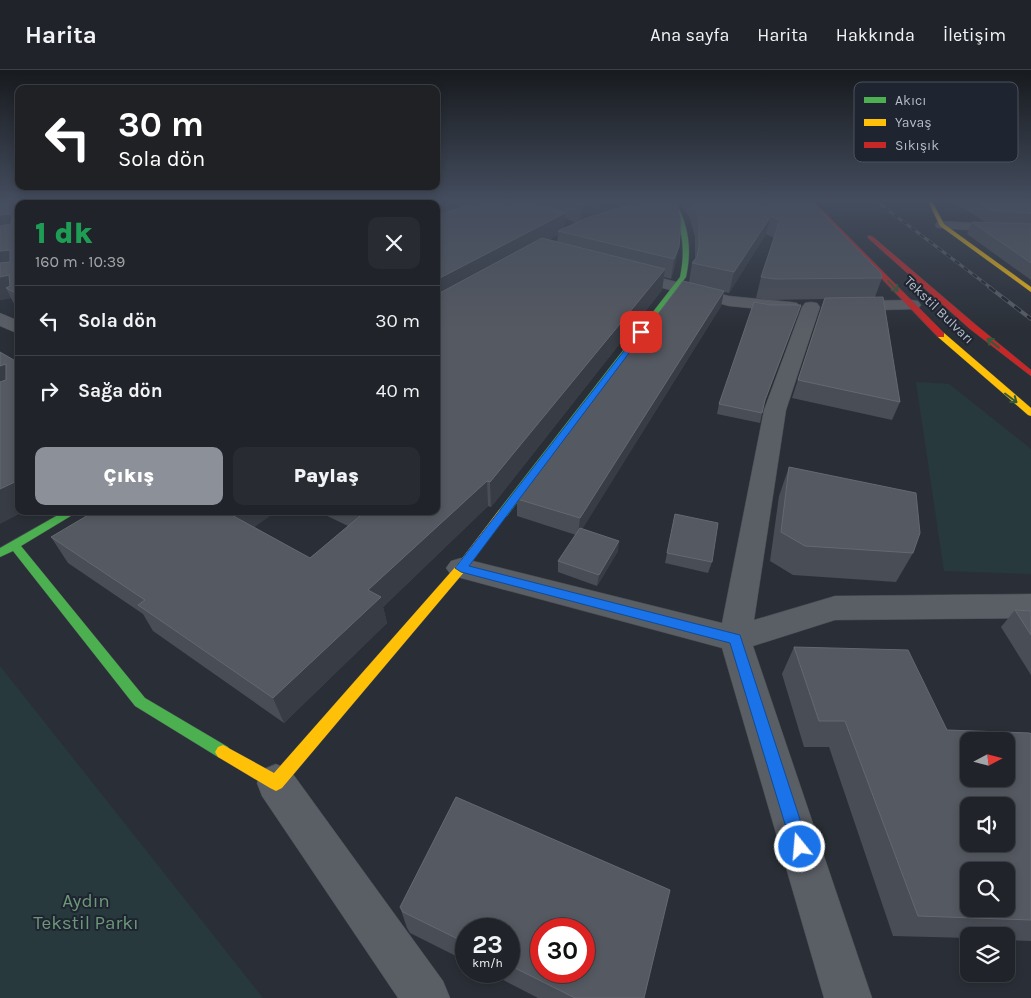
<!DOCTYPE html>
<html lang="tr">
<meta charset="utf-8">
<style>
:root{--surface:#202329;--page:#282b31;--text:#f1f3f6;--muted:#a2a4a8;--line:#3d4046;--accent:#8c9099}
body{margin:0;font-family:Karla,sans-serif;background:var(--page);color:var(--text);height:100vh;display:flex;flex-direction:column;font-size:19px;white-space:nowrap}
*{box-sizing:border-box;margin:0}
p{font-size:16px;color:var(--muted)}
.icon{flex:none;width:28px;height:28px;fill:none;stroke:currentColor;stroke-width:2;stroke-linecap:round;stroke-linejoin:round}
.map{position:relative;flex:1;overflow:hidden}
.details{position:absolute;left:15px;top:130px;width:425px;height:315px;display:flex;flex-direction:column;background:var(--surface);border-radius:10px;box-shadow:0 2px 8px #0003,0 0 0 1px var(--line)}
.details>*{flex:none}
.hud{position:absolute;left:15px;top:15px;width:425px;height:105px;border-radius:10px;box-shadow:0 2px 8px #0003,0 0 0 1px var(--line);background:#202124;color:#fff;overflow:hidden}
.needle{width:32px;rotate:83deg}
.controls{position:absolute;left:960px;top:662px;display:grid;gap:10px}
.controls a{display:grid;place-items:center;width:55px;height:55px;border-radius:10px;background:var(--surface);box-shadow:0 2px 8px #0003,0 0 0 1px var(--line);font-size:25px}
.speed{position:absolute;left:455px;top:848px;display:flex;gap:10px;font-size:25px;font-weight:700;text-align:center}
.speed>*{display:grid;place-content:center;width:65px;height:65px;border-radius:50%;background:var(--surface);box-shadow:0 2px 8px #0003,0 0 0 1px var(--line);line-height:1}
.speed small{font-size:12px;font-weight:400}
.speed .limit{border:8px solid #d22;background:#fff;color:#111}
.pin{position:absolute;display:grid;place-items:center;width:42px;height:42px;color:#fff;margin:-21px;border-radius:10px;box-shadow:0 2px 8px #0006}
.me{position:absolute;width:55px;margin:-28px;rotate:343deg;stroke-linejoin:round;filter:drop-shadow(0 0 4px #0008)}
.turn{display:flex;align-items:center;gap:18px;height:105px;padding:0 20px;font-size:22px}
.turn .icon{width:65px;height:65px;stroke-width:2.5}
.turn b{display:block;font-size:35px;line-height:42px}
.round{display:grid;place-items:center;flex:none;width:52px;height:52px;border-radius:10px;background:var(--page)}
.summary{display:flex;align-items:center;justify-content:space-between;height:85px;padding:0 20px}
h1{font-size:30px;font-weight:800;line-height:38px;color:#1e9e55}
.primary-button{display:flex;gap:10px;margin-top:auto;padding:10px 20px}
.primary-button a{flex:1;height:58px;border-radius:10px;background:var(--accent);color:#fff;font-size:20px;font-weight:800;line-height:58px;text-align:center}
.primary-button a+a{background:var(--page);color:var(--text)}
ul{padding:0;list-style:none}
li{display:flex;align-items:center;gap:15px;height:70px;padding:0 20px;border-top:1px solid var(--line)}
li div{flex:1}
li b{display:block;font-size:19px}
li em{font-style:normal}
header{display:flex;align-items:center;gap:30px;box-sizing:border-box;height:70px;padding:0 25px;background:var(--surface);border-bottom:1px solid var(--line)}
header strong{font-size:24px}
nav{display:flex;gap:28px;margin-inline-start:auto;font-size:18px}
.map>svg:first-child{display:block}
.green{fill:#27393c}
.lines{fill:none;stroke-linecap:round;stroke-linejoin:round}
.street-casing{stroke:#464a50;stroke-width:1}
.fast-casing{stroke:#464a50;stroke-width:1}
.slow-casing{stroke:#464a50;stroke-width:1}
.jam-casing{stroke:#464a50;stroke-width:1}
.street{fill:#5a5e65;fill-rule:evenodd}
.fast{fill:#4caf50;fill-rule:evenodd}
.slow{fill:#ffc107;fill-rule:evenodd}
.jam{fill:#c62828;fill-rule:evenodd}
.rail-far1-casing{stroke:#595c62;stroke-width:3}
.rail-casing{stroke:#595c62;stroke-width:4}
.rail-far1{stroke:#1e2531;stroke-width:2;stroke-dasharray:5.5;stroke-linecap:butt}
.rail{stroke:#1e2531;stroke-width:2.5;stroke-dasharray:8;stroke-linecap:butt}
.wall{fill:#494d55;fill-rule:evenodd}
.shaded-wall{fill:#383c44}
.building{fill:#555961;stroke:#646871;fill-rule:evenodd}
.oneway{stroke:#305c3d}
.route{fill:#1a73e8;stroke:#114b97}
.labels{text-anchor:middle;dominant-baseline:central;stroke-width:4;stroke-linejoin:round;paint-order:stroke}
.far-street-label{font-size:14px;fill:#b5bbc7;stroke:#1e2531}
.near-park-label{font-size:19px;fill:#6d9778;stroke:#1e2531}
.key{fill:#1e2531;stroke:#4b525e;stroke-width:1}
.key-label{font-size:14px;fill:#b5bbc7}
</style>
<header>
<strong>Harita</strong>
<nav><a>Ana sayfa</a><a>Harita</a><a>Hakkında</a><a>İletişim</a></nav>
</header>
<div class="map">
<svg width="1031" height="928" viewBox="0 0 1031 928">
<rect width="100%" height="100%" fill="#2a2f37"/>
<g class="green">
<polygon points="916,312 949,314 1031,379 1031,504 944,501"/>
<polygon points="0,596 263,928 0,928"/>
</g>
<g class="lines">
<g class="street-casing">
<g id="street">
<polygon points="942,151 1031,156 1031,164 937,158 935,155 937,152"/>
<polygon points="628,199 729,226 791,232 797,233 800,237 797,241 791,242 729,236 622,207 620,204 622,201"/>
<polygon points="912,230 918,231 921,235 918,239 846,241 840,240 837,236 840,232 846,231"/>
<polygon points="811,232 817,233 820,237 786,340 754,550 835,526 1031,524 1031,548 835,550 753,576 872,928 824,928 722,578 461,508 451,505 446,498 451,491 461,488 722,553 764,340 802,237 805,233"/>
<polygon points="0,243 19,251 19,264 0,256"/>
<polygon points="276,694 290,700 443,911 450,928 398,928 262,726 257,713 262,700"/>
</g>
</g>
<g class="fast-casing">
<g id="fast">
<path d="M670,131H675C689,156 692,179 686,207L507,446H499L498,443L499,440L680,207C686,178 682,157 670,131Z"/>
<polygon points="65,441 79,441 21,476 145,628 228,677 231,682 228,687 223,689 218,687 135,636 13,481 0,487 0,478"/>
</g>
</g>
<g class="slow-casing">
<g id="slow">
<polygon points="928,131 932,131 944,154 1031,217 1031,222 940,156"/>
<polygon points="938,263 944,263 1031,338 1031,346 1028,345 938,267"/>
<polygon points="503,439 508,443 465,501 282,718 276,721 270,718 218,687 215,682 218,677 223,675 274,703 457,495 499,440"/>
</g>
</g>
<g class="jam-casing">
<g id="jam">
<polygon points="807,131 813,131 944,263 944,267 938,267"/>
<polygon points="868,166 872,166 976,255 1031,300 1031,306 970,259 868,168"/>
</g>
</g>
<use href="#street" class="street"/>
<use href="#fast" class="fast"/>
<use href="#slow" class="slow"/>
<use href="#jam" class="jam"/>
<g class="rail-far1-casing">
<polyline id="rail-far1" points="876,131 991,218"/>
</g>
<g class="rail-casing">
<polyline id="rail" points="989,217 1031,249"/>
</g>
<use href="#rail-far1" class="rail-far1"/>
<use href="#rail" class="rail"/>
</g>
<g class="wall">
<path d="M0,131H675V196L671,209L664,207L662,220L491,437L488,436L383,537L387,553L284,653L153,561L143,544L68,493L51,467L254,457L310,488L348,456L317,441H436V134H19V240L17,239L11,228L0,230ZM565,148L576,153L564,158ZM558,165L557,172L548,170Z"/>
<polygon points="679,131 810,131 882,208 875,227 900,332 892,350 792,328 824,229 769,230 756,228 761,207 774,168 766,164 729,223 724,222 721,236 582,459 618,481 597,516 558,502 558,491 576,465 517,446 517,429 689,212 692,193 695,189 695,167 690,149"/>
<polygon points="952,131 1031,131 1031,210 967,164 972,152 1018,154 985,152"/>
<polygon points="771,235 801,235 764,334 760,353 717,344 719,334"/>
<polygon points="789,397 913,483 896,512 793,505 770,491 779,426"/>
<polygon points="675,444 712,492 708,503 665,493"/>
<polygon points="1015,540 1031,541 1031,605 1001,557"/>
<polygon points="794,577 947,660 1031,664 1031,871 1006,870 1006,866 969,866 969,868 893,866 829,677 804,677 782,604"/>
<path d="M456,727L670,820L644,928H538L486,901H509V859H466V891L410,863L407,858L400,837ZM541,859H584V901H541Z"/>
</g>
<g class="shaded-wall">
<polygon points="444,131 495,131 436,152 436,134"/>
<polygon points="600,131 654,131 580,154 582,136"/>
<polygon points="565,143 564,161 558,161 558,165 436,232 436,210"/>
<polygon points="10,144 19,162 0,166 0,145"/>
<polygon points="771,146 766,164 729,223 734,202"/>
<polygon points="679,177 675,196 671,209 674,189"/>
<polygon points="10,180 19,197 0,202 0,181"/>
<polygon points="665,199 662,220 491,437 490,412"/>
<polygon points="9,205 19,223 6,218 11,228 0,230 0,207"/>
<polygon points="724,221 721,236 578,466 580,448"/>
<polygon points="801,235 798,244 762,339 765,330"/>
<polygon points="6,294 19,315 0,323 0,296"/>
<polygon points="19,410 19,441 25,441 0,454 0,419"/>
<polygon points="487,411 488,436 383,537 387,553 284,653 273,628 368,520"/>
<polygon points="231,441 277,441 238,469 228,443"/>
<polygon points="619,471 618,481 597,516 599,505"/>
</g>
<g class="building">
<polygon points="0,131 444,131 435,134 19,134 19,225 6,218 10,216 9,205 0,207 0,193 10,192 10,180 0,181 0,156 11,154 12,146 10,144 0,145"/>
<polygon points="480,131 528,131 565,143 436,210 436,146"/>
<polygon points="566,131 600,131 582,136"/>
<polygon points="641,131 675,131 678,136 681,152 679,177 674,189 558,161 587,148"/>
<polygon points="693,131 810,131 881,203 882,208 775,209 761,207 780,150 771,146 734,202 692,193 697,187 699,177 699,149"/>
<polygon points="974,131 1031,131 1031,143 990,140"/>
<polygon points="972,152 1031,154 1031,193"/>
<polygon points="542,168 665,199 490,412 487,411 368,520 381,527 273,628 138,535 145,530 51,467 95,441 231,441 228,443 310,488 366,441 436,441 436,225"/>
<polygon points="683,211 724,221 580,448 517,429"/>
<polygon points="883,227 900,332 798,310 825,228"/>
<polygon points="754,232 771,235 801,235 765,330 762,343 719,334"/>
<polygon points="0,282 19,293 19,410 0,419 0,312 6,310 6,294 0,296"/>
<polygon points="789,397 916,423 920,463 913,483 805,476 781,462"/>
<polygon points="675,444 718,453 712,492 667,483"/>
<polygon points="580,458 619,471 599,505 558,491"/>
<polygon points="1015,540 1031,541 1031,565"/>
<path d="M794,577L908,580L947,660L1030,663L1031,664V850L918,846L845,651H819ZM969,671H1006V709H969ZM969,736H1006V774H969ZM969,801H1006V839H969Z"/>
<path d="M456,727L670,820L644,928H575L509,895V859H466V873L403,842L400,837ZM541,859H584V901H541Z"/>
</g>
<defs><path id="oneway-shaft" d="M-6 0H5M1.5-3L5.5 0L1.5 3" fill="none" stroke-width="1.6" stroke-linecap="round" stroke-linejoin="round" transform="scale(1.25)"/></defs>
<g class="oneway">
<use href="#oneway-shaft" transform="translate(893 216) rotate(46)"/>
<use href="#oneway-shaft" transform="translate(993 273) rotate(-142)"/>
<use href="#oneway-shaft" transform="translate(1011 328) rotate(37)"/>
</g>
<linearGradient id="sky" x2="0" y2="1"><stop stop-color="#171a1e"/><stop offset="0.5" stop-color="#444d5e"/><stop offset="1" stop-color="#444d5e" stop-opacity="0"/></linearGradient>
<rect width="1031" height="261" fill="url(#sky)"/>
<polygon class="route" points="641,259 644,260 644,263 469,496 740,565 809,777 807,783 800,785 794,783 792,777 730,573 461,502 455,498"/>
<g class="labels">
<g class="far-street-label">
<text transform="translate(939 240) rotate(44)">Tekstil Bulvarı</text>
</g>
<g class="near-park-label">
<text x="86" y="831">Aydın<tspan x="86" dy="22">Tekstil Parkı</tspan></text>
</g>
</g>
<rect x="854" y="12" width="164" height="80" rx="8" class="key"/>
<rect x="864" y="27" width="22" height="6" fill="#4caf50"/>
<rect x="864" y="49" width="22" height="7" fill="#ffc107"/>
<rect x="864" y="72" width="22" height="6" fill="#c62828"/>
<g class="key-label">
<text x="895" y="35">Akıcı</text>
<text x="895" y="57">Yavaş</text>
<text x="895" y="80">Sıkışık</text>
</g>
</svg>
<div class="controls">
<a><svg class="needle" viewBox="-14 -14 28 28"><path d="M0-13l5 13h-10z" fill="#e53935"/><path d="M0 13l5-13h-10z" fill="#a2a4a8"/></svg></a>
<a><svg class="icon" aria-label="sound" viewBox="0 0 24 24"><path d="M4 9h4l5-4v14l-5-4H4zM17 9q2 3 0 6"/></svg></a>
<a><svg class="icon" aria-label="search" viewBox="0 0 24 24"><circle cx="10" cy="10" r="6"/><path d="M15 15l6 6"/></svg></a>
<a><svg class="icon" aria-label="layers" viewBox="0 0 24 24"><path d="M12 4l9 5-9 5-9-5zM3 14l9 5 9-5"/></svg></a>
</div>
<div class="speed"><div>23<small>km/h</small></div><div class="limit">30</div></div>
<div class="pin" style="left:641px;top:262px;background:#d93025"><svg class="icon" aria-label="arrive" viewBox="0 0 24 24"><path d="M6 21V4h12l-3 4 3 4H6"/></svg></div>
<svg class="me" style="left:800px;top:777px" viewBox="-20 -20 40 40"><circle r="17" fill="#1a73e8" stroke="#fff" stroke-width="3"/><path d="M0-11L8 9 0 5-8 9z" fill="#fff"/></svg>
<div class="hud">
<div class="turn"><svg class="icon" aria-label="left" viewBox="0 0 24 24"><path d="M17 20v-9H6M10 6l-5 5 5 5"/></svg><div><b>30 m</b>Sola dön</div></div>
</div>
<section class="details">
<div class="summary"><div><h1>1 dk</h1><p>160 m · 10:39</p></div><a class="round"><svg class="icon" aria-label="close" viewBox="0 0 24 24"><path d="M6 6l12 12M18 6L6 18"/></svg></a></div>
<ul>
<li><svg class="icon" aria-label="left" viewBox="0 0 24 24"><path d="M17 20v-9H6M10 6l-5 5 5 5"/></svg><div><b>Sola dön</b></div><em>30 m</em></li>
<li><svg class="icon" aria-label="right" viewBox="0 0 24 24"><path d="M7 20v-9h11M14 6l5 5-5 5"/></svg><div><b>Sağa dön</b></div><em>40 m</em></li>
</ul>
<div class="primary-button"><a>Çıkış</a><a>Paylaş</a></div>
</section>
</div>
